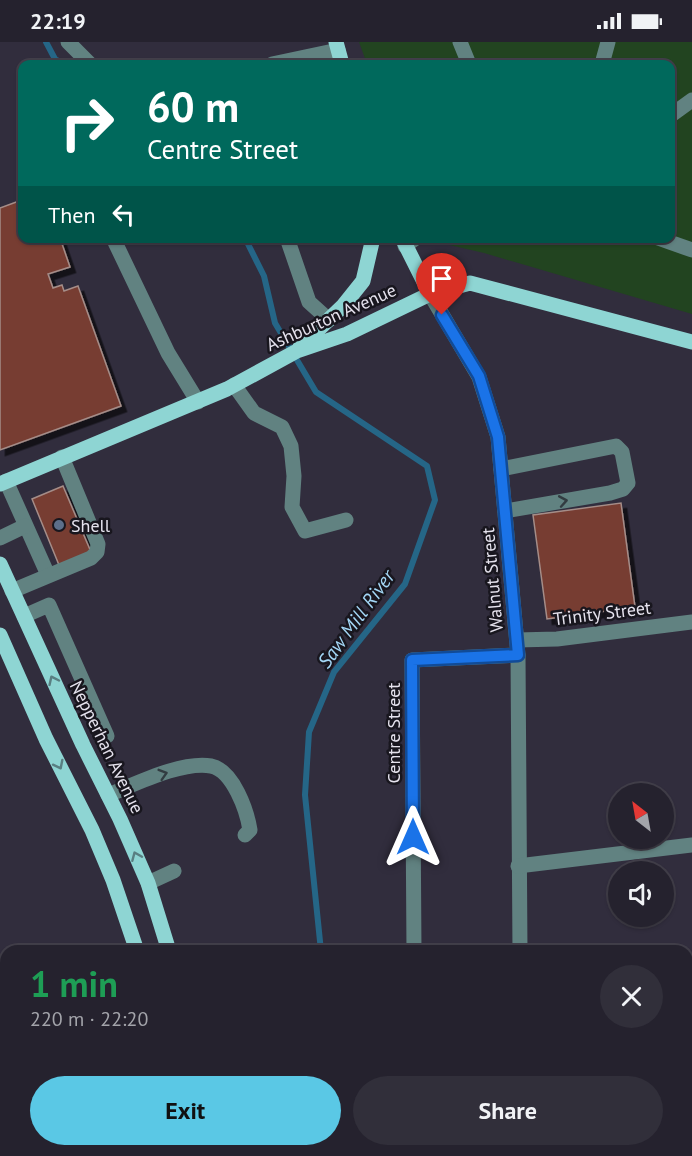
<!DOCTYPE html>
<meta charset="utf-8">
<style>
:root{--surface:#25222e;--page:#312f3a;--text:#f1f3f6;--muted:#a3a4aa;--line:#423f4a;--accent:#5ac8e5}
body{margin:0;font-family:"PT Sans",sans-serif;background:var(--page);color:var(--text);height:100vh;display:flex;flex-direction:column;font-size:22px;white-space:nowrap}
*{box-sizing:border-box;margin:0}
p{font-size:20px;color:var(--muted)}
.icon{flex:none;width:33px;height:33px;fill:none;stroke:currentColor;stroke-width:2;stroke-linecap:round;stroke-linejoin:round}
.map{position:relative;flex:1;overflow:hidden}
.sheet{position:absolute;left:0px;top:903px;width:693px;height:212px;display:flex;flex-direction:column;background:var(--surface);border-radius:18px 18px 0 0;box-shadow:0 2px 4px #0004,0 0 0 2px var(--line)}
.sheet>*{flex:none}
.top-card{position:absolute;left:18px;top:18px;width:657px;height:183px;border-radius:12px;box-shadow:0 2px 4px #0004,0 0 0 2px var(--line);background:#00695c;color:#fff;overflow:hidden}
.needle{width:39px;rotate:329deg}
.tools{position:absolute;left:608px;top:741px;display:grid;gap:12px}
.tools a{display:grid;place-items:center;width:66px;height:66px;border-radius:50%;background:var(--surface);box-shadow:0 2px 4px #0004,0 0 0 2px var(--line);font-size:30px}
.pin{position:absolute;display:grid;place-items:center;width:51px;height:51px;color:#fff;margin:-62px -26px;border-radius:50% 50% 50% 0;rotate:-45deg;box-shadow:0 0 6px #0007}
.pin .icon{rotate:45deg}
.me{position:absolute;width:66px;margin:-33px;rotate:0deg;stroke-linejoin:round;filter:drop-shadow(0 0 4px #0008)}
.turn{display:flex;align-items:center;gap:21px;height:126px;padding:0 30px;font-size:27px}
.turn .icon{width:78px;height:78px;stroke-width:2.5}
.turn b{display:block;font-size:42px;line-height:51px}
.then{display:flex;align-items:center;height:57px;padding:0 30px;background:#0003;gap:12px;font-size:22px}
.round{display:grid;place-items:center;flex:none;width:63px;height:63px;border-radius:32px;background:var(--page)}
.headline{display:flex;align-items:center;justify-content:space-between;height:102px;padding:0 30px}
h1{font-size:36px;font-weight:700;line-height:45px;color:#1e9e55}
.button{display:flex;gap:12px;margin-top:auto;padding:12px 30px}
.button a{flex:1;height:69px;border-radius:36px;background:var(--accent);color:#111;font-size:24px;font-weight:700;line-height:69px;text-align:center}
.button a+a{background:var(--page);color:var(--text)}
.status{display:flex;justify-content:space-between;align-items:center;height:42px;padding:0 30px;background:var(--surface);direction:ltr}
.status svg{height:16px;fill:currentColor}
.map>svg:first-child{display:block}
.green{fill:#224420}
.lines{fill:none;stroke-linecap:round;stroke-linejoin:round}
.stream{stroke:#256687;stroke-width:6}
.building{fill:#773c32;stroke:#a58d88;stroke-width:1.5;filter:url(#shadow)}
.minor{stroke:#618281;stroke-width:15}
.major{stroke:#8ed5d3;stroke-width:15}
.oneway{stroke:#323c41}
.oneway2{stroke:#597f82}
.route-casing{stroke:#114b97;stroke-width:15}
.route{stroke:#1a73e8;stroke-width:10}
.service-dot{fill:#5c6f8a;stroke:#18161e;stroke-width:2}
.labels{text-anchor:middle;dominant-baseline:central;stroke-width:5;stroke-linejoin:round;paint-order:stroke}
.street-label{font-size:18px;fill:#e5e2ed;stroke:#18161e}
.poi-label{font-size:18px;fill:#e5e2ed;stroke:#18161e;text-anchor:start}
.water-label{font-size:20px;font-style:italic;fill:#a3d6f5;stroke:#18161e}
</style>
<div class="status"><b>22:19</b><svg viewBox="0 0 49 12"><path d="M0 12V9h3v3zM5 12V6h3v6zM10 12V3h3v9zM15 12V0h3v12zM26 1h20v11H26zM47 4h2v5h-2z"/></svg></div>
<div class="map">
<svg width="692" height="1114" viewBox="0 0 692 1114">
<defs>
<filter id="shadow"><feDropShadow dx="5.5" dy="5.5" stdDeviation="0" flood-color="#0009"/></filter>
</defs>
<rect width="100%" height="100%" fill="#312d3d"/>
<polygon class="green" points="359,0 692,0 692,272 484,211 441,201 437,197 670,196 670,22 367,22"/>
<g class="lines">
<g class="stream">
<polyline points="46,0 55,17 64,22"/>
<polyline points="245,196 264,234 275,281 316,350 427,424 435,458 405,542 334,630 309,690 305,753 321,909"/>
<polyline points="334,1114 334,1108"/>
</g>
</g>
<g class="building">
<polygon points="19,159 22,169 22,196 60,196 70,225 48,232 53,246 62,243 64,249 78,244 121,364 0,408 0,166"/>
<polygon points="63,444 91,510 59,523 32,457"/>
<polygon points="621,461 635,565 547,577 533,473"/>
</g>
<g class="lines">
<g class="minor">
<polyline points="68,0 90,22"/>
<polyline points="460,0 469,22"/>
<polyline points="272,22 338,8"/>
<polyline points="602,22 608,0"/>
<polyline points="670,74 692,58"/>
<polyline points="113,196 168,311 198,360"/>
<polyline points="287,196 309,260 329,278"/>
<polyline points="658,196 692,208"/>
<polyline points="405,204 416,196"/>
<polyline points="430,252 479,335 498,395 518,613 520,909"/>
<polyline points="234,343 254,371 282,385 291,404 294,434 292,465 305,489 346,478"/>
<polyline points="501,427 616,404 622,410 628,441 623,447 610,451 505,469"/>
<polyline points="6,439 48,533"/>
<polyline points="0,496 25,484"/>
<polyline points="12,549 91,516 97,510 98,502 62,415"/>
<polyline points="24,574 49,563 107,694"/>
<polyline points="517,598 557,597 692,580"/>
<path d="M108,753C136,742 181,719 211,724C233,728 247,769 250,788L245,793"/>
<polyline points="518,824 692,803"/>
<polyline points="148,841 174,829"/>
<polyline points="414,909 412,618 518,613"/>
<polyline points="687,982 692,981"/>
<polyline points="0,1037 6,1038"/>
<polyline points="528,1108 528,1114"/>
<polyline points="12,1114 13,1108"/>
</g>
<g class="major">
<polyline points="336,0 342,22"/>
<polyline points="402,196 430,252"/>
<polyline points="300,305 343,264 363,239 373,196"/>
<polyline points="0,442 227,347 297,309 347,292 430,252 470,241 692,300"/>
<polyline points="0,522 83,703 120,777 148,841 169,909"/>
<polyline points="0,593 46,697 92,788 113,838 137,909"/>
<polyline points="167,1114 168,1108"/>
<polyline points="198,1114 199,1108"/>
</g>
</g>
<defs><path id="oneway-chevron" d="M-2-3.5L2.5 0L-2 3.5" fill="none" stroke-width="1.6" stroke-linecap="round" stroke-linejoin="round" transform="scale(1.5)"/></defs>
<g class="oneway">
<use href="#oneway-chevron" transform="translate(563 459) rotate(-10)"/>
<use href="#oneway-chevron" transform="translate(163 732) rotate(-17)"/>
</g>
<g class="oneway2">
<use href="#oneway-chevron" transform="translate(53 638) rotate(-115)"/>
<use href="#oneway-chevron" transform="translate(59 723) rotate(63)"/>
<use href="#oneway-chevron" transform="translate(136 814) rotate(-113)"/>
</g>
<g class="lines">
<g class="route-casing">
<polyline id="route" points="413,795 412,618 518,613 498,395 479,334 442,273"/>
</g>
<use href="#route" class="route"/>
</g>
<circle class="service-dot" cx="59" cy="483" r="6"/>
<g class="labels">
<g class="street-label">
<text transform="translate(331 275) rotate(-24)">Ashburton Avenue</text>
<text transform="translate(492 538) rotate(-95)">Walnut Street</text>
<text transform="translate(602 571) rotate(-7)">Trinity Street</text>
<text transform="translate(393 691) rotate(-90)">Centre Street</text>
<text transform="translate(107 705) rotate(64)">Nepperhan Avenue</text>
</g>
<g class="poi-label">
<text x="71" y="483">Shell</text>
</g>
<g class="water-label">
<text transform="translate(356 577) rotate(-54)">Saw Mill River</text>
</g>
</g>
</svg>
<div class="tools">
<a><svg class="needle" viewBox="-14 -14 28 28"><path d="M0-13l5 13h-10z" fill="#e53935"/><path d="M0 13l5-13h-10z" fill="#a3a4aa"/></svg></a>
<a><svg class="icon" aria-label="sound" viewBox="0 0 24 24"><path d="M4 9h4l5-4v14l-5-4H4zM17 9q2 3 0 6"/></svg></a>
</div>
<div class="pin" style="left:442px;top:273px;background:#d93025"><svg class="icon" aria-label="arrive" viewBox="0 0 24 24"><path d="M6 21V4h12l-3 4 3 4H6"/></svg></div>
<svg class="me" style="left:413px;top:795px" viewBox="-20 -20 40 40"><path d="M0-17L14 15 0 8-14 15z" fill="#1a73e8" stroke="#fff" stroke-width="4"/></svg>
<div class="top-card">
<div class="turn"><svg class="icon" aria-label="right" viewBox="0 0 24 24"><path d="M7 20v-9h11M14 6l5 5-5 5"/></svg><div><b>60 m</b>Centre Street</div></div>
<div class="then">Then<svg class="icon" aria-label="left" viewBox="0 0 24 24"><path d="M17 20v-9H6M10 6l-5 5 5 5"/></svg></div>
</div>
<section class="sheet">
<div class="headline"><div><h1>1 min</h1><p>220 m · 22:20</p></div><a class="round"><svg class="icon" aria-label="close" viewBox="0 0 24 24"><path d="M6 6l12 12M18 6L6 18"/></svg></a></div>
<div class="button"><a>Exit</a><a>Share</a></div>
</section>
</div>
